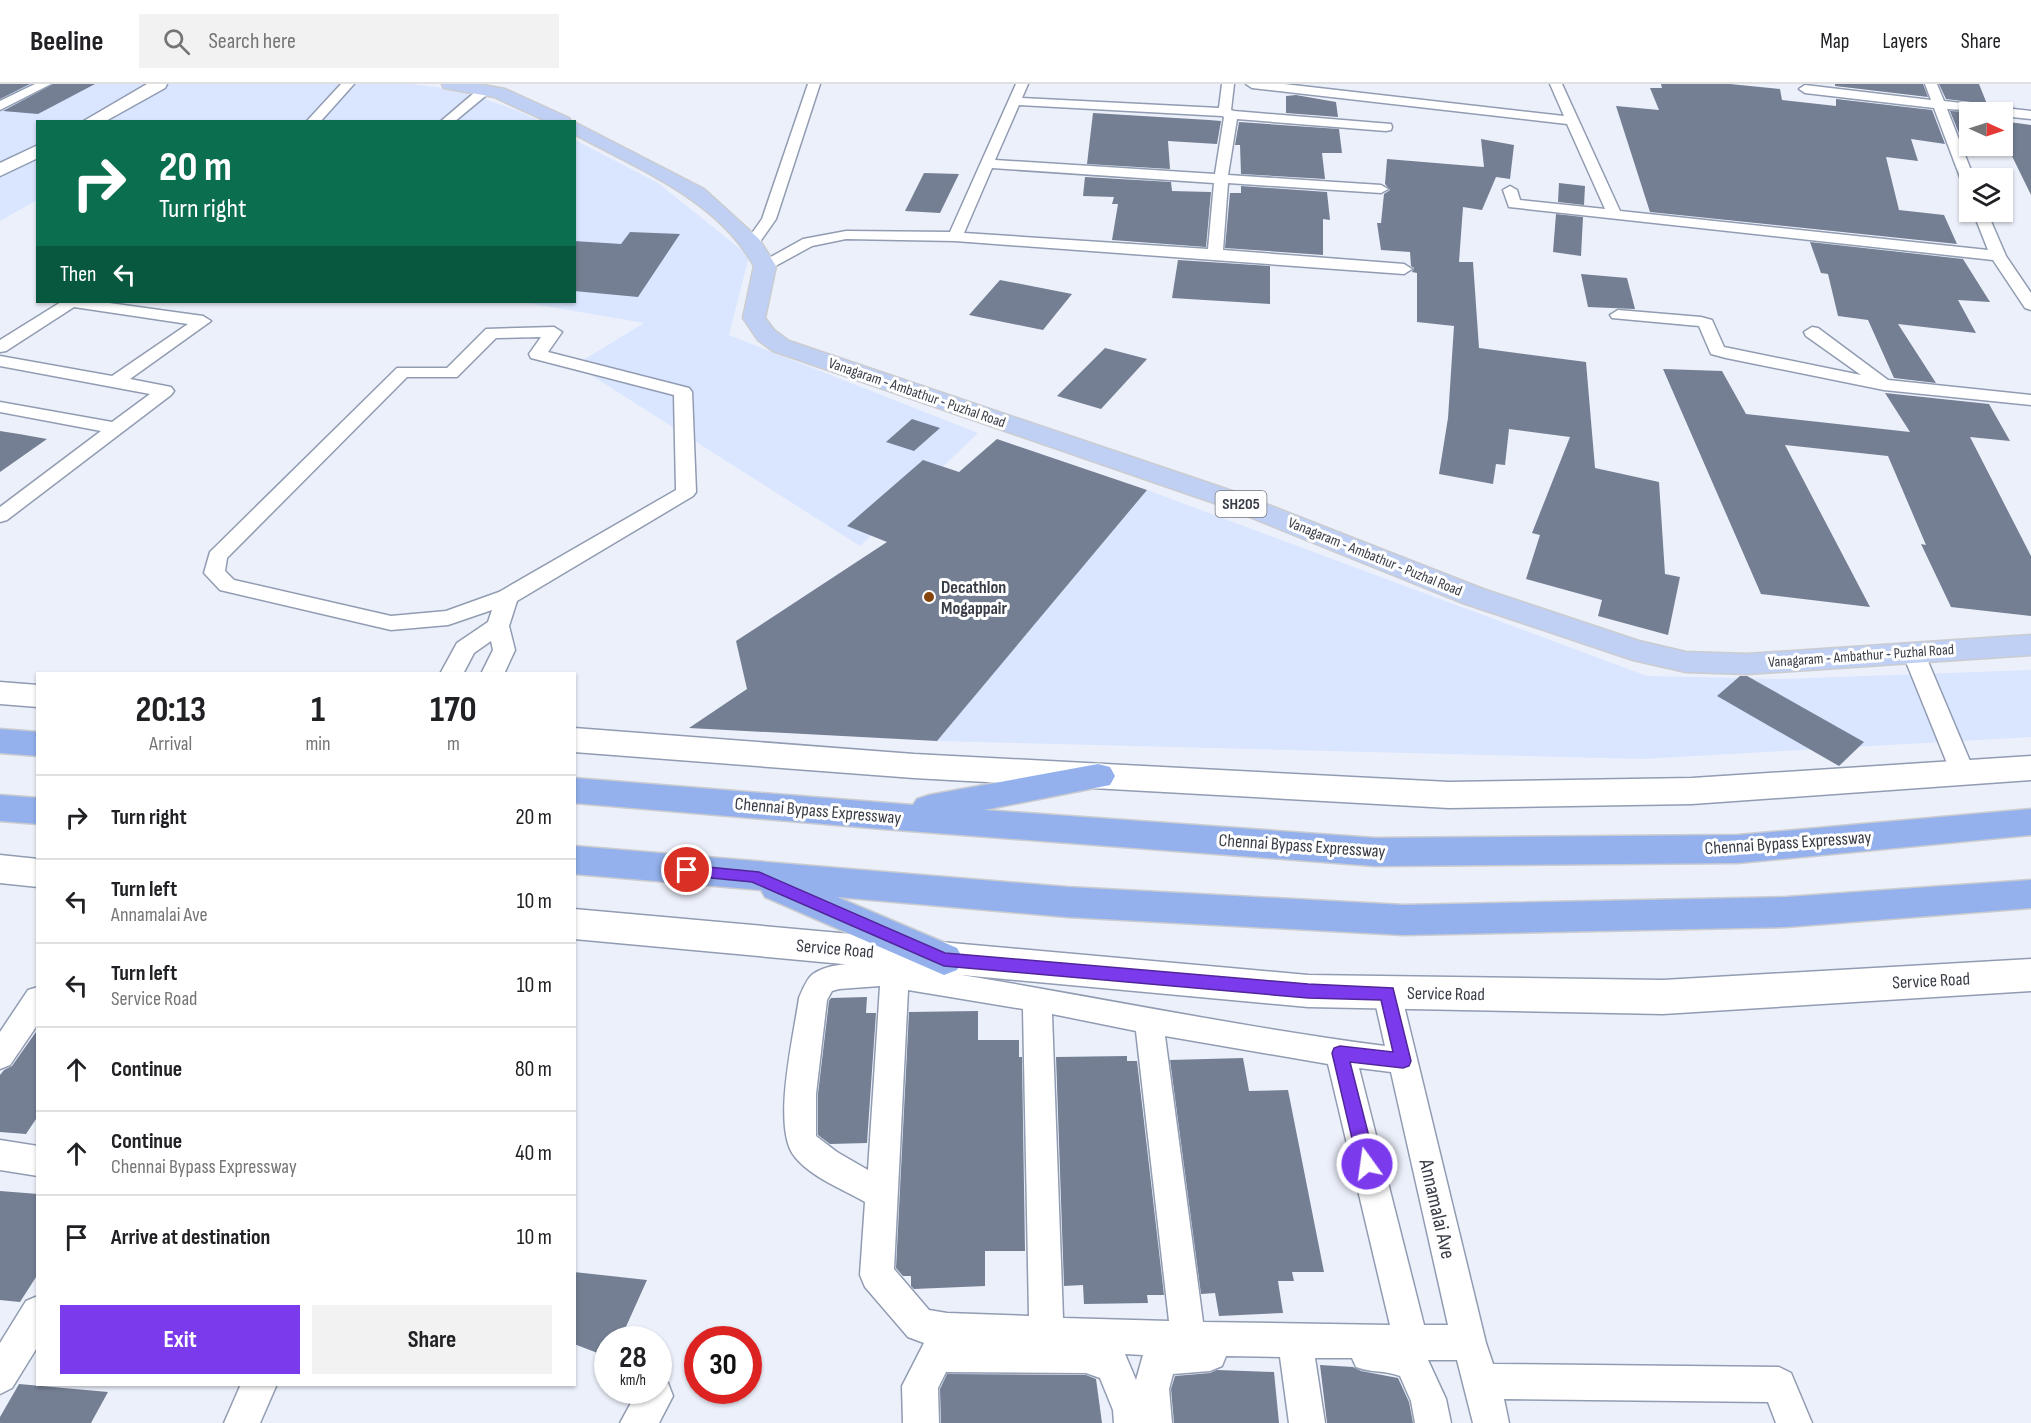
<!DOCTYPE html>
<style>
:root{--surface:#fff;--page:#f2f2f2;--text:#202124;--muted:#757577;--line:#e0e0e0;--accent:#7c3aed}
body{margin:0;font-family:"Sofia Sans Condensed",sans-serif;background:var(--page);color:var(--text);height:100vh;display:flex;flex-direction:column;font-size:22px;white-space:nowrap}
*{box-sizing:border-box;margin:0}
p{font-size:20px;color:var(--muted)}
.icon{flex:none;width:33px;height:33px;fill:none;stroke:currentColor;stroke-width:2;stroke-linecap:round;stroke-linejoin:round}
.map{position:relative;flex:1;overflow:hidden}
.side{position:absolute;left:36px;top:588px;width:540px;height:714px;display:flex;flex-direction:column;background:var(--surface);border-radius:0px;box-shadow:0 2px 4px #0004}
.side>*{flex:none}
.guide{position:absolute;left:36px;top:36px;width:540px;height:183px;border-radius:0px;box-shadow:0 2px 4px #0004;background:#0b6e4f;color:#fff;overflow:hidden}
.needle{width:39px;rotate:93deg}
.tools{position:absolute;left:1959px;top:18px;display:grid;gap:12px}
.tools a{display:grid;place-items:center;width:54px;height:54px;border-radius:0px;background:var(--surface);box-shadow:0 2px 4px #0004;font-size:30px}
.speed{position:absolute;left:594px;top:1242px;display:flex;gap:12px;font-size:30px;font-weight:700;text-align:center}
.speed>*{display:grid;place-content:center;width:78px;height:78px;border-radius:50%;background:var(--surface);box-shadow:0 2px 4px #0004;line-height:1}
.speed small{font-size:15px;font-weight:400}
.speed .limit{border:9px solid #d22;background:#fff;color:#111}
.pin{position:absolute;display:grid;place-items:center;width:51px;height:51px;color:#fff;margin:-26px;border:3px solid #fff;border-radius:50%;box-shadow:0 2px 6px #0007}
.me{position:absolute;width:66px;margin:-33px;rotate:346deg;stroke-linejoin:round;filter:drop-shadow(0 0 4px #0008)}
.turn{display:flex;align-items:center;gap:21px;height:126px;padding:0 24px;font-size:27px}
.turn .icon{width:78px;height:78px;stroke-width:2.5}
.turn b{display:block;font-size:42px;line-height:51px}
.then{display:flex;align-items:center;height:57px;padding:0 24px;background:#0003;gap:12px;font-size:22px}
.eta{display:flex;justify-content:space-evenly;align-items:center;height:102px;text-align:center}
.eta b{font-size:36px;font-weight:700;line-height:42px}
.cta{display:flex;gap:12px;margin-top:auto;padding:12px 24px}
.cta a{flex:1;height:69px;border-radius:0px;background:var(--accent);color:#fff;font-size:24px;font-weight:700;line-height:69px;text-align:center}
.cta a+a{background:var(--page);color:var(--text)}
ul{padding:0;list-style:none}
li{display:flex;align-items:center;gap:18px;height:84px;padding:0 24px;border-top:2px solid var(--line)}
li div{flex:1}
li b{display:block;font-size:22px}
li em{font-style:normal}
header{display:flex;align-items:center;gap:36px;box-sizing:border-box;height:84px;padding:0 30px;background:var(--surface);border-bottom:2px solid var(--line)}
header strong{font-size:28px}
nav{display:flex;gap:33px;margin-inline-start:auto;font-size:21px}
.search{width:420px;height:54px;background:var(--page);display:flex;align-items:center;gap:15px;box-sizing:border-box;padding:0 21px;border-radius:0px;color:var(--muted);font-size:22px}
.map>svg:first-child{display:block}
.built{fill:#dae6ff}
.building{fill:#747f94}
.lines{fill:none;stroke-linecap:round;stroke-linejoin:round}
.street-casing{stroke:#919cb2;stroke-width:3}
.secondary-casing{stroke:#919cb2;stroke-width:3}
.primary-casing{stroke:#cbcccf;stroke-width:3}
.highway-casing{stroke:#cbcccf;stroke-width:3}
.street{fill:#fff;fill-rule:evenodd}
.secondary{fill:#fff;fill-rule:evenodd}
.primary{fill:#bfd0f4;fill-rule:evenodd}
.highway{fill:#94b1ed;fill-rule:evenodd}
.route{fill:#7c3aed;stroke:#51269a;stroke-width:1.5}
.poi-dot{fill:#83430b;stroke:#fefefe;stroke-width:2}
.labels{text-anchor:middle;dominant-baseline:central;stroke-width:6;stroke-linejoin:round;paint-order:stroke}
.far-street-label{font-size:15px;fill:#383c46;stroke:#fefefe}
.shield{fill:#fefefe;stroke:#73767d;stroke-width:1.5}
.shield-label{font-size:16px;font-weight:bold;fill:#383c46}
.poi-label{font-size:18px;font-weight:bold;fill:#383c46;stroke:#fefefe;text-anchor:start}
.street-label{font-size:18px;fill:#383c46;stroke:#fefefe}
.near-street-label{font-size:21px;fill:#383c46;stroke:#fefefe}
</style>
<header>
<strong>Beeline</strong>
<div class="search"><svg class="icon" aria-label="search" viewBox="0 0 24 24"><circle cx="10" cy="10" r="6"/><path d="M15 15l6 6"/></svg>Search here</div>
<nav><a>Map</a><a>Layers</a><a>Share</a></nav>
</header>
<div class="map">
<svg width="2031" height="1339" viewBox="0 0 2031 1339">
<rect width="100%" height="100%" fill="#ecf0fa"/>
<g class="built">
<polygon points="0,0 412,0 460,6 518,27 539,37 38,38 37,116 0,137"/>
<polygon points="575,56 658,99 749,172 729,251 978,349 860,462 575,281 644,239 522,218 574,218"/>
<polygon points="1147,406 1647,592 1781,595 2031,586 2031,653 1643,675 937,657"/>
</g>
<g class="building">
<polygon points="0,0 30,0 0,15"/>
<polygon points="53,0 95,0 38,30 3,27"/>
<polygon points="1661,0 1730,0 1780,5 1782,16 1836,22 1836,15 1932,26 1945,60 1911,55 1918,77 1886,73 1899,126 1944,131 1957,160 1650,128 1616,22 1659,26 1650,4 1662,4"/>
<polygon points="1835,0 1923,0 1928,13 1835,2"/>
<polygon points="1939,0 1979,0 1987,20 1946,15"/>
<polygon points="1296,11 1336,18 1338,33 1286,29 1286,12"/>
<polygon points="1950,27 1970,28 1970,62 2002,62 2002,37 2031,41 2031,111 2010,68 1964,62"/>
<polygon points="1093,29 1209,36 1221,37 1217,60 1168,57 1170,85 1087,80"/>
<polygon points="1239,38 1339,45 1342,69 1322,69 1325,95 1241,90 1240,61 1235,61"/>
<polygon points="1481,55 1514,61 1510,95 1496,93 1482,126 1463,123 1459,178 1473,178 1479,264 1586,278 1595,384 1659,398 1665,490 1680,493 1668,551 1598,532 1602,516 1526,495 1540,451 1532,449 1570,353 1509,345 1505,381 1496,380 1493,400 1439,390 1448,334 1454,242 1417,238 1417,189 1412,188 1414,184 1411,182 1410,168 1381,166 1377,139 1381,139 1384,110 1390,106 1385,100 1387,75 1484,83"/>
<polygon points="924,89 959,90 940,129 905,127"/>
<polygon points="1085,93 1171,98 1172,107 1211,108 1206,163 1112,156 1118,120 1112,120 1114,113 1083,112"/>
<polygon points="1559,99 1585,102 1584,121 1558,118"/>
<polygon points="1241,102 1327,108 1330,136 1323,135 1323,171 1225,164 1230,109 1241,109"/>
<polygon points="1556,130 1583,133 1581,172 1553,168"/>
<polygon points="630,148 680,150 638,213 574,207 574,157 621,160"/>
<polygon points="1810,158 1963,175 1990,218 1958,216 1976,249 1898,240 1936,299 1894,294 1868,236 1838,232 1828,190 1821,189"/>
<polygon points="1178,176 1270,182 1270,220 1172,214"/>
<polygon points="1581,190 1627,194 1635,225 1588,223"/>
<polygon points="1000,196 1072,210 1043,246 969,231"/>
<polygon points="1105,264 1147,275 1101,325 1057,312"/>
<polygon points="1663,285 1722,287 1746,330 1910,348 1885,309 1989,320 2010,357 1970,353 2031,472 2031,532 1951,523 1921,460 1926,461 1888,372 1785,361 1870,523 1761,510"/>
<polygon points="912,335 940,344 914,367 886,358"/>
<polygon points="0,347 19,350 47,355 0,388"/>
<polygon points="997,355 1147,406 937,657 689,644 747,605 736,557 887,458 847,442 923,376 959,388"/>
<polygon points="1740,592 1747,592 1864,658 1839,682 1717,612"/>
<polygon points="867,913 866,929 876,929 867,1059 830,1060 818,1051 818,1010 829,917 831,914"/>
<polygon points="978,927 978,956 1019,956 1019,973 1022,973 1025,1167 985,1167 985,1202 914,1205 911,1202 911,1192 903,1192 896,1184 909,928"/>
<polygon points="38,945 38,1032 26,1050 0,1048 0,991 4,986 12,982"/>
<polygon points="1127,972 1127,977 1137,977 1164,1211 1147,1211 1148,1219 1084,1220 1083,1201 1064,1202 1056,973"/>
<polygon points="1243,974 1249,1007 1288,1006 1324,1188 1292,1188 1294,1197 1278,1197 1283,1229 1219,1232 1215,1209 1201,1210 1170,976"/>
<polygon points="0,1107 38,1110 38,1190 20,1218 0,1216"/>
<polygon points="574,1188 647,1196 620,1256 608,1256 608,1273 574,1260"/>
<polygon points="1320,1281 1353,1283 1361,1287 1398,1294 1409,1318 1413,1339 1327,1339"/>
<polygon points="1217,1286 1274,1288 1279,1339 1174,1339 1171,1305 1175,1292 1210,1289"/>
<polygon points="947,1290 1086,1291 1096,1295 1102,1339 941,1339 940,1305"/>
<polygon points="19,1300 108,1308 91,1339 0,1339 0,1333"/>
</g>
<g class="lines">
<g class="street-casing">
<g id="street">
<polygon points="35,0 51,0 0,26 0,17"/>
<polygon points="341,0 354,0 320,38 306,38"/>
<polygon points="808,0 820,0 776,135 757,162 747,162 745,159 762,135"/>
<path d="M1016,0H1028L1022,14L1219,24L1222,0H1234L1231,26L1234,27L1391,40L1392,43L1391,46L1386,47L1237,35L1228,91L1381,101L1388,105L1381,109L1228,99L1223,166L1404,180L1412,185L1404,190L955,157L846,155L812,162L770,185H760L757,182L760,179L803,155L846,147L950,148ZM1019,21L1222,32L1224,33L1215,90L995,76ZM992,84L1214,99L1208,165L964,149Z"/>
<polygon points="1246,0 1284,0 1564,32 1550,0 1562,0 1620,127 1988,166 1973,128 1987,128 2006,172 2031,209 2031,226 2025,224 1993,176 1509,123 1503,106 1510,102 1517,106 1520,116 1605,125 1567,40 1252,4"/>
<polygon points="1925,0 1937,0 1944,17 2031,27 2031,35 2002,32 2002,28 1947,25 1974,94 1970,94 1970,105 1963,101 1934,24 1805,9 1799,5 1805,1 1931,16"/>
<polygon points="485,2 489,3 489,9 454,38 440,38 481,3"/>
<polygon points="61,218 102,218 203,232 211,237 130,295 171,303 174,307 171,311 7,436 0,438 0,423 101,347 0,328 0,318 112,338 150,310 0,282 0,272 112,292 188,240 74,223 6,267 0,268 0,256"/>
<polygon points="1618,226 1701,233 1712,236 1724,263 1861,291 1806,252 1804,248 1812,243 1818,244 1888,296 2031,311 2031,321 1884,306 1726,274 1711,270 1699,242 1612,234 1610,231"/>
<path d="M554,243L562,248L548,268L689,304L692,308L696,408L693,412L517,517L509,542L515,566L504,590H481L493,566L491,557L474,569L463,590H440L457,559L488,538L492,526L448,541L391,546L220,506L204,489L210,468L397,284H447L486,245ZM541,253L529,270L531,274L674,311L676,406L499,508L446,527L391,532L234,496L225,487L227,474L407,293H457L496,254Z"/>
<polygon points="1913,561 1921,563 1924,568 1975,689 1972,695 1963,698 1954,695 1951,689 1902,568 1905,563"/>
<path d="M878,878C1047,902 1215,940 1385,962L1373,909L1377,901L1387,897L1397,901L1401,909L1486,1259L1493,1280L1779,1283L1791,1289L1812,1339H1776L1768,1318L1504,1315L1509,1339H1473L1457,1276H1428L1446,1315L1451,1339H1415L1411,1317L1400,1292C1385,1286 1371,1289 1356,1283L1352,1274H1315L1325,1339H1289L1280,1273L1226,1272L1222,1282L1210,1287L1173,1290L1169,1305L1172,1339H1114L1113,1326L1100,1294L1086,1289L946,1288L938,1304L939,1339H903L902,1302L924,1259L908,1253L865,1203L860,1191L865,1118C843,1105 812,1094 795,1073C771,1045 794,951 799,914C802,907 807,894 813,890C831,878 858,880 878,878ZM880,902L868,1086L837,1068L816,1052V1010L827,916L832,907L839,905ZM908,906L1023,925L1029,1232L947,1229L929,1226L894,1185ZM1052,930L1136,947L1169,1237L1063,1234ZM1165,952L1328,980L1390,1241L1203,1238ZM1359,984L1391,988L1448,1241H1424ZM1125,1270L1143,1271L1136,1296Z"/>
<polygon points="38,903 38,940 10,981 0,985 0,948 28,906"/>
<polygon points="0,1056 38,1062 38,1092 0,1086"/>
<polygon points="38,1212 38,1262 12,1304 0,1310 0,1259 26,1217"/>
<polygon points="658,1296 668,1299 673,1312 659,1339 620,1339 638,1306 658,1306"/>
<polygon points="241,1300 277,1300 260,1339 224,1339"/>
</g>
</g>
<g class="secondary-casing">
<g id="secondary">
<polygon points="147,0 167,0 165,4 104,38 82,38"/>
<polygon points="38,61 38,74 0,92 0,79"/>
<polygon points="0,598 38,601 38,623 0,620"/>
<polygon points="574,644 914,670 1449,698 1692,694 2031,672 2031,696 1692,720 1449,724 914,694 574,668"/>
<polygon points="0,771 38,775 38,803 0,799"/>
<polygon points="574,825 1308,891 1663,896 2031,875 2031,907 1663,930 1308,923 574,855"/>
</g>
</g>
<g class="primary-casing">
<g id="primary">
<polygon points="442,0 477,0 505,5 569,34 571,38 548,38 494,13 444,4"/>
<path d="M574,38L704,105L759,155L776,182L765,234L774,246L789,257L1238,409L1483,505L1639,557L1686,568L1747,570L2031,551V571L1747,590L1686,588L1633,576L1463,519L1220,421L773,267L758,256L743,234L754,182C718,116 638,85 574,50Z"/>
</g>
</g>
<g class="highway-casing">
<g id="highway">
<polygon points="0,645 38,648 38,672 0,669"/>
<polygon points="1098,680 1110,683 1115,692 1110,701 984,726 1375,754 1738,751 2031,725 2031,751 1738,779 1375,782 883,745 574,719 574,694 913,721 917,715 929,711"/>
<polygon points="0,711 38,714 38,740 0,737"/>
<polygon points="574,762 1067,803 1404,821 1786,813 2031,796 2031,824 1786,843 1404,851 1067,833 837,813 957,864 963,875 957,886 944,891 765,813 761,806 574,790"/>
</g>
</g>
<use href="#street" class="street"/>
<use href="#secondary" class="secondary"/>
<use href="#primary" class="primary"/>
<use href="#highway" class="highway"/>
</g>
<polygon class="route" points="687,781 759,788 945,869 1308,900 1393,904 1411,977 1409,982 1403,984 1350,978 1376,1080 1373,1086 1367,1088 1361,1086 1358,1080 1332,969 1334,964 1340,962 1393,968 1381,916 1308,914 944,882 752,798 681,791 679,786 681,782"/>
<circle class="poi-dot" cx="929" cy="513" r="6"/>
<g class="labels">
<g class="far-street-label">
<text transform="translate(917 309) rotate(19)">Vanagaram - Ambathur - Puzhal Road</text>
<text transform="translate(1375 473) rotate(22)">Vanagaram - Ambathur - Puzhal Road</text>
<text transform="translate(1861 572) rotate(-4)">Vanagaram - Ambathur - Puzhal Road</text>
</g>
<rect class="shield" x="1215.5" y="407" width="51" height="26" rx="4.5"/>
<g class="shield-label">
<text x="1241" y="420">SH205</text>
</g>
<g class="poi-label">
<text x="941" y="503">Decathlon<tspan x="941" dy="21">Mogappair</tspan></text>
</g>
<g class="street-label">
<text transform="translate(818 727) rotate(5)">Chennai Bypass Expressway</text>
<text transform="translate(1788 759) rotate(-4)">Chennai Bypass Expressway</text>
<text transform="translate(1302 762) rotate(4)">Chennai Bypass Expressway</text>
<text transform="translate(835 865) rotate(5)">Service Road</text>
<text transform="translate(1931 897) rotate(-3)">Service Road</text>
<text transform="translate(1446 910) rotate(1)">Service Road</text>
</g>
<g class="near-street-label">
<text transform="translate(1437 1125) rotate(77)">Annamalai Ave</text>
</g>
</g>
</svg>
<div class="tools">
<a><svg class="needle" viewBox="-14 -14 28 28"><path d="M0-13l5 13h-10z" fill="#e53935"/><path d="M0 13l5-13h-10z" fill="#757577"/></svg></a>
<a><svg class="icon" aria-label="layers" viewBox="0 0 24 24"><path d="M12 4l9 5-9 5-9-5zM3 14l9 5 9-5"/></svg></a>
</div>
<div class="speed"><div>28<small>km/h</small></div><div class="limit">30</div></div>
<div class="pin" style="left:687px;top:786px;background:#d93025"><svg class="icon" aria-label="arrive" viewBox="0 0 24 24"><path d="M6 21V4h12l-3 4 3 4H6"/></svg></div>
<svg class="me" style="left:1367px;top:1080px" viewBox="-20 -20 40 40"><circle r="17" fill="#7c3aed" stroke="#fff" stroke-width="3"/><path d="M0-11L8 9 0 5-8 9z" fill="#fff"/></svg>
<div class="guide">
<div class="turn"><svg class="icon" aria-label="right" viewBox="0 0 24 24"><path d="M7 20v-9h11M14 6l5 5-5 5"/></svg><div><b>20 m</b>Turn right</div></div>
<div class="then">Then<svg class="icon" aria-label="left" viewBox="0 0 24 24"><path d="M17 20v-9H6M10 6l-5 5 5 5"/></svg></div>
</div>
<section class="side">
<div class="eta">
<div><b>20:13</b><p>Arrival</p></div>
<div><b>1</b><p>min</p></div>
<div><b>170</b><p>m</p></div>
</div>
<ul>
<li><svg class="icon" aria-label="right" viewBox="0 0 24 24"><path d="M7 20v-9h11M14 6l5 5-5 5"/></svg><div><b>Turn right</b></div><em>20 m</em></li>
<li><svg class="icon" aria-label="left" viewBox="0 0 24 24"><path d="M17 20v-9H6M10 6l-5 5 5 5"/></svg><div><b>Turn left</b><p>Annamalai Ave</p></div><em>10 m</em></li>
<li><svg class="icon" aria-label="left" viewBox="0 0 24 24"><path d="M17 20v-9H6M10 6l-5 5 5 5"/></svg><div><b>Turn left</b><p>Service Road</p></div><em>10 m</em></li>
<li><svg class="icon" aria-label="ahead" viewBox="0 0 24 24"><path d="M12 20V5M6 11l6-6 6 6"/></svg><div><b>Continue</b></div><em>80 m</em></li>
<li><svg class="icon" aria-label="ahead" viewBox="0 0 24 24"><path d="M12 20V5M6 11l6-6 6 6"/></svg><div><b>Continue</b><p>Chennai Bypass Expressway</p></div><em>40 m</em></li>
<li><svg class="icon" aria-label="arrive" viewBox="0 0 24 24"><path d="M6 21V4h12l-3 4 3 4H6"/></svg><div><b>Arrive at destination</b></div><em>10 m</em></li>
</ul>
<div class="cta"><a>Exit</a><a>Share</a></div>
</section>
</div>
